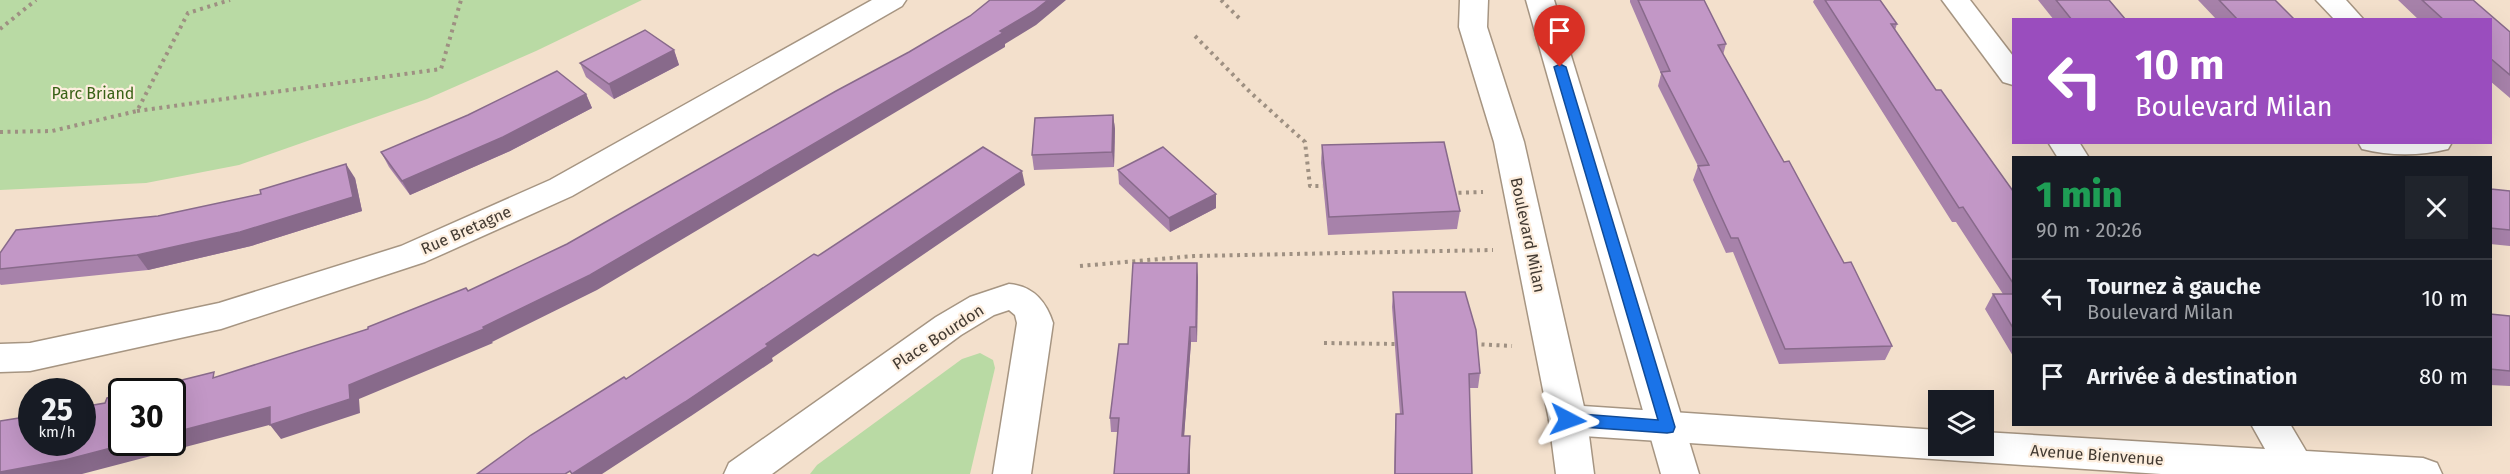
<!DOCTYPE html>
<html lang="fr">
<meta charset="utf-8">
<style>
:root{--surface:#171b24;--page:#20242c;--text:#f1f3f6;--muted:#9ea1a6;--line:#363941}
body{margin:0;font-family:"Fira Sans",sans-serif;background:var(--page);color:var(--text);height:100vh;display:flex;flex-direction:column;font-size:22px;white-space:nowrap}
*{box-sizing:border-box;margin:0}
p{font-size:20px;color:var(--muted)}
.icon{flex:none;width:33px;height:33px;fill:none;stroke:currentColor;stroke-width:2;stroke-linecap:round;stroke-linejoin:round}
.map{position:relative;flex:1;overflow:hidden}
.sheet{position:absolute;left:2012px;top:156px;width:480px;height:270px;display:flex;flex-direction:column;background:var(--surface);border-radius:0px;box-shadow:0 6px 24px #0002}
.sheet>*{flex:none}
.hud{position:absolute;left:2012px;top:18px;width:480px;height:126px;border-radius:0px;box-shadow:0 6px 24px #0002;background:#9a4dbe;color:#fff;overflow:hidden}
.controls{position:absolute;left:1928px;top:390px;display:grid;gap:12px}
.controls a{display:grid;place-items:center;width:66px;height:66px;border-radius:0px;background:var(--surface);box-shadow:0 6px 24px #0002;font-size:30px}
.speed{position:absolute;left:18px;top:378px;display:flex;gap:12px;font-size:30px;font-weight:700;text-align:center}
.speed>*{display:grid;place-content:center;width:78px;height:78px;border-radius:50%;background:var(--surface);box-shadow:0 6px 24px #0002;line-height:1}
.speed small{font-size:15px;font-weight:400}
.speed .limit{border:3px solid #111;border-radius:9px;background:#fff;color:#111}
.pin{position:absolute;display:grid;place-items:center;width:51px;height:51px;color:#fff;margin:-62px -26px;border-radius:50% 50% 50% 0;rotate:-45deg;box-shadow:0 0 6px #0007}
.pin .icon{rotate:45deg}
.me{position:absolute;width:66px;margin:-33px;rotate:94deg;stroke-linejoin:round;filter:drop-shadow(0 0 4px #0008)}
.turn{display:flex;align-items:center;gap:21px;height:126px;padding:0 24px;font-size:27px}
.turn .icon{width:78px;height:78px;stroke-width:2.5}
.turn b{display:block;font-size:42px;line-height:51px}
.round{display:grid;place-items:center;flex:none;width:63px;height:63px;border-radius:0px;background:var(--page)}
.overview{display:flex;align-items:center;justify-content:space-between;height:102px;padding:0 24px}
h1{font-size:36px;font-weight:800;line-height:45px;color:#1e9e55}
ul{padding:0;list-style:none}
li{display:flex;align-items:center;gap:18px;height:78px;padding:0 24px;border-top:2px solid var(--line)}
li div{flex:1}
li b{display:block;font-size:22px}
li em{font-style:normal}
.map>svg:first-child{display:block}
.green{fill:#b9daa4}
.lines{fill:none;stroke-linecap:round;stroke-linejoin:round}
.street-casing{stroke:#a69582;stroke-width:3}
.secondary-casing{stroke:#a69582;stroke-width:3}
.path{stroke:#9e9082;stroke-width:4;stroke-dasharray:3 4.5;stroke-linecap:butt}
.street{fill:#fff;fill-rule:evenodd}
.secondary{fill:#fff;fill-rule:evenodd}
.wall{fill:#a782aa}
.shaded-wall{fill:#886a8b}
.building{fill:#c297c6;stroke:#886a8b;stroke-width:1.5}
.route{fill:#1a73e8;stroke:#114b97;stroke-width:1.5}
.labels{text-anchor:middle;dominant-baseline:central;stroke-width:4.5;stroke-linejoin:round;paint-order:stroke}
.park-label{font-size:16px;fill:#396116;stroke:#fdeede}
.street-label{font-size:16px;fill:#423a32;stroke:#fdeede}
</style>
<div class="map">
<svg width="2510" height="474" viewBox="0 0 2510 474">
<rect width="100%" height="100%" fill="#f3e0cc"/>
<g class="green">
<polygon points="0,0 642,0 536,51 427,99 239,165 146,183 0,190"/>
<polygon points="980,353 993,360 995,368 970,474 810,474 817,465 962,359"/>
</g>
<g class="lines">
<g class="street-casing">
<g id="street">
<polygon points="872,0 906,0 902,6 572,196 425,262 221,329 30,371 0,372 0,344 30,343 219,303 401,246 550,180"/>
<polygon points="1942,0 1970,0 2013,56 2013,85 2003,82"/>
<polygon points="2316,0 2346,0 2364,20 2335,20"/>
<polygon points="2048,142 2079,142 2089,158 2058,158"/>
<path d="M2358,142H2452L2448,149C2420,156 2390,156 2362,149Z"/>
<path d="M1009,284C1033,286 1046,301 1053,323L1031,474H993L1017,323L1015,315L1009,310L994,315L961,335L772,474H724L729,463L936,317L970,297Z"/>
<polygon points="1568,405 1938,430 1938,446 1983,446 1983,432 2265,449 2251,424 2290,424 2306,451 2423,458 2437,463 2442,474 2161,474 1568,435 1555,430 1549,420 1555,410"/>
</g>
</g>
<g class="secondary-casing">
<g id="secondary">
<polygon points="1460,0 1488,0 1487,27 1524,142 1587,420 1594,474 1556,474 1549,420 1494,142 1459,27"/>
<polygon points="1526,0 1554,0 1699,474 1661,474"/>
</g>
</g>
<g class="path">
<polyline points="1221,0 1242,21"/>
<polyline points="0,29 36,0"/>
<polyline points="1195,36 1250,92 1305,142 1310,186 1323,186"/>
<polyline points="137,111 441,69 461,0"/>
<polyline points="0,132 52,131 137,111 188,13 230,0"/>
<polyline points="1451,193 1483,192"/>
<polyline points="1080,266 1194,256 1493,250"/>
<polyline points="1324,343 1396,344"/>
<polyline points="1474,344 1512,346"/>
</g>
<use href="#street" class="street"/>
<use href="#secondary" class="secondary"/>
</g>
<g class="wall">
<polygon points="1630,0 1704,0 1726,44 1723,55 1784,162 1892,346 1885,360 1779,364 1733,252 1726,253 1693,180 1698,166 1658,86 1661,74 1630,2"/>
<polygon points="1814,0 1880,0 1897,24 1895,30 1936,90 2013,191 2013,356 1985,309 1993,294 2003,294 1956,222 1952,222 1813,2"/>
<polygon points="2038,0 2109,0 2126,20 2054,20"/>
<polygon points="2198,0 2275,0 2295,20 2217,20"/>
<polygon points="2398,0 2473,0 2510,32 2510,98 2490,81 2490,20 2419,20"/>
<polygon points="674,50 679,65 614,99 586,77 580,63"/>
<polygon points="586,94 592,108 510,151 410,195 389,167 381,152"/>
<polygon points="1113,115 1115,129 1114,167 1034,170 1032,155"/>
<polygon points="1322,145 1460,211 1457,229 1328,235 1321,163"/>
<polygon points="1118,170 1216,208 1170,232 1119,184"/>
<polygon points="355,178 362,211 251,246 148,270 1,285 0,284 0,253 158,216"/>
<polygon points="2490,188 2491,189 2510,191 2510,246 2490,244"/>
<polygon points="1198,277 1197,342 1191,342 1184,436 1190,451 1117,432 1111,432 1110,418 1128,344"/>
<polygon points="1393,292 1480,373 1478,388 1469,388 1472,474 1394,474 1395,428 1396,414 1400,414 1392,307"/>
<polygon points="2490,314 2510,316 2510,386 2490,385"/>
</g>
<g class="shaded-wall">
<polygon points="1048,0 1066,0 1036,25 1005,44 1005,47 597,290 492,342 493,343 359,399 360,413 281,439 270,425 273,424 82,474 0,474 0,472 134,442 172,442 172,433 349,385 483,327 1000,31"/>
<polygon points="674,50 679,65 614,99 609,84"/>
<polygon points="586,94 592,108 510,151 410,195 402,181"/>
<polygon points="1113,115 1115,129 1114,167 1112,152"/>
<polygon points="346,164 355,178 362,211 251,246 148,270 137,255"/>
<polygon points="1022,171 1025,185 772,358 773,361 691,416 602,474 572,474"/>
<polygon points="1216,194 1216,208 1170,232 1169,218"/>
<polygon points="1197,263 1198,277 1197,342 1196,327"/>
<polygon points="1190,327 1191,342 1183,451 1182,436"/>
<polygon points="1190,436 1190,474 1188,474"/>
</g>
<g class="building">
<polygon points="990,0 1048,0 1034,11 1000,31 1003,33 590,275 483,327 484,329 349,385 350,399 270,425 270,407 172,433 172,392 134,392 214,372 213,378 368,329 368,327 466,288 468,291 567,244 836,91 909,52 970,16"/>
<polygon points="1638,0 1704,0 1726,44 1718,45 1784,162 1789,161 1844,263 1851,262 1892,346 1785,349 1738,238 1731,238 1698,166 1709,165 1661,72 1670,71"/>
<polygon points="1825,0 1880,0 1897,24 1891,24 1936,90 1941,90 2013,191 2013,283 1963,207 1959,208"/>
<polygon points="2056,0 2109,0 2126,20 2072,20"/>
<polygon points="2219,0 2275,0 2295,20 2238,20"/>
<polygon points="2422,0 2473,0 2510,32 2510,75 2490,58 2490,20 2444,20"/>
<polygon points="645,30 674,50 609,84 580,63"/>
<polygon points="557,71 586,94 503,137 402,181 381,152 468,115"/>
<polygon points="1113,115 1112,152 1032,155 1035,118"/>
<polygon points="1444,142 1460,211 1329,217 1322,145"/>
<polygon points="983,147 1022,171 766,344 768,346 685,402 572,474 570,471 565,474 477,474 531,435 624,377 626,379 814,254 818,256"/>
<polygon points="1163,147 1216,194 1169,218 1118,170"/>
<polygon points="346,164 353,197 240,232 137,255 0,269 0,253 16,230 158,216 261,194 260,190"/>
<polygon points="2490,188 2491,189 2510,191 2510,230 2490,228"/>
<polygon points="1133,263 1197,263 1196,327 1190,327 1182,436 1190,436 1188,474 1114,474 1119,418 1110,418 1119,344 1128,344"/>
<polygon points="1393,292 1465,292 1476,330 1480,373 1469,374 1472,474 1395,474 1396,414 1403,414"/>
<polygon points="1993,294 2013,294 2013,328"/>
<polygon points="2490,314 2510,316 2510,371 2490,369"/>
<polygon points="122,395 122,442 134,442 65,460 0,472 0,421 32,416 32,442 82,442 82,407 105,403 107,398"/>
</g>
<polygon class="route" points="1560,64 1566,67 1675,427 1673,432 1667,433 1568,426 1562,424 1560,420 1562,415 1568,413 1658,420 1554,67"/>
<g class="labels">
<g class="park-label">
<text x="93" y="93">Parc Briand</text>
</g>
<g class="street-label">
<text transform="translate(466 230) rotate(-24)">Rue Bretagne</text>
<text transform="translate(1528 235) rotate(78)">Boulevard Milan</text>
<text transform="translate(938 337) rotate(-33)">Place Bourdon</text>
<text transform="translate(2097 455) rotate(4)">Avenue Bienvenue</text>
</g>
</g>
</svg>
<div class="controls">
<a><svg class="icon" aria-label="layers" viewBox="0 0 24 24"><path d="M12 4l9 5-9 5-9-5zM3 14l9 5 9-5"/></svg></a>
</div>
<div class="speed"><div>25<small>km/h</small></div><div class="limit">30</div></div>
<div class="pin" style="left:1560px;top:67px;background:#d93025"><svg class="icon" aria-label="arrive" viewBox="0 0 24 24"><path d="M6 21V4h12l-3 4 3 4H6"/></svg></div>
<svg class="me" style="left:1568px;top:420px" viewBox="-20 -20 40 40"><path d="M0-17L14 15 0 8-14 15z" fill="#1a73e8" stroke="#fff" stroke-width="4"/></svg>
<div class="hud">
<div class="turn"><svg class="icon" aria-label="left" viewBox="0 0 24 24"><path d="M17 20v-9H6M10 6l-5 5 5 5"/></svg><div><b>10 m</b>Boulevard Milan</div></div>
</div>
<section class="sheet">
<div class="overview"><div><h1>1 min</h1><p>90 m · 20:26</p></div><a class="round"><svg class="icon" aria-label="close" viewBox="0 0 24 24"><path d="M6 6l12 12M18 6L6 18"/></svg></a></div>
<ul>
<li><svg class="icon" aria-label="left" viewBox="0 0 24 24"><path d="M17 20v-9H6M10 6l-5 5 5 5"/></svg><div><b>Tournez à gauche</b><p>Boulevard Milan</p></div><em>10 m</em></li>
<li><svg class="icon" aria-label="arrive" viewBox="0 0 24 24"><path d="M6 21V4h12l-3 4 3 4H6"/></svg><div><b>Arrivée à destination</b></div><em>80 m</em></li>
</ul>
</section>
</div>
